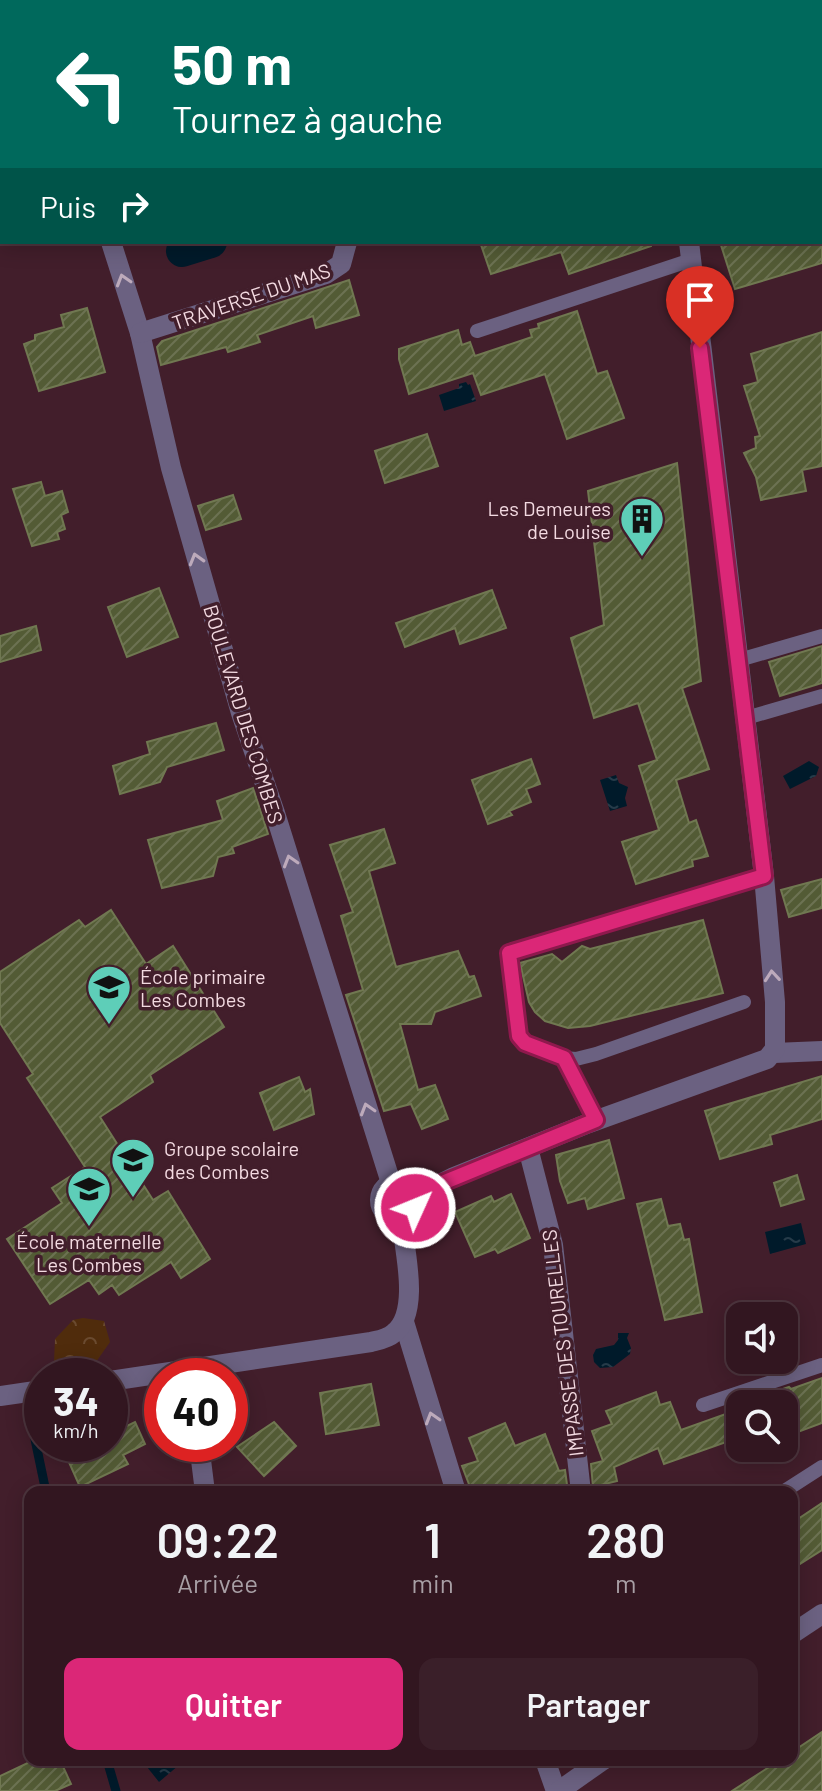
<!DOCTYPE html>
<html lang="fr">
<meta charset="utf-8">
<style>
:root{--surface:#321620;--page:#3a1f29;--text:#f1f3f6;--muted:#a89fa5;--line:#4d353e;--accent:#db2777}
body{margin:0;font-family:Barlow,sans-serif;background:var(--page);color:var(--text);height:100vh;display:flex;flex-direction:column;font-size:30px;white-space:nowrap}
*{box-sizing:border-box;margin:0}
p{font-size:26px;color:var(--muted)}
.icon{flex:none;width:44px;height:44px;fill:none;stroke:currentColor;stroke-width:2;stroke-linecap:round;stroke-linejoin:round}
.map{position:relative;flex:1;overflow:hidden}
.drawer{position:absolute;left:24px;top:1486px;width:774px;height:280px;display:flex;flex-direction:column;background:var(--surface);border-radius:16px;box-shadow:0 4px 20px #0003,0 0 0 2px var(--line)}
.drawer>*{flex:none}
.top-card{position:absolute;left:0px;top:0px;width:822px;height:244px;box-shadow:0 4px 20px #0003,0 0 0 2px var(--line);background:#00695c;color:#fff;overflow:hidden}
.tools{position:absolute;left:726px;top:1302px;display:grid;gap:16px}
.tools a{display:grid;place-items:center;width:72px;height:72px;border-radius:16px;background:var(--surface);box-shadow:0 4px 20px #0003,0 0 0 2px var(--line);font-size:40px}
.speed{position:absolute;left:24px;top:1358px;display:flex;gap:16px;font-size:40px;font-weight:700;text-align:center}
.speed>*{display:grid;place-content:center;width:104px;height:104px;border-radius:50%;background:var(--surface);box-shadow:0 4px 20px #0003,0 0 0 2px var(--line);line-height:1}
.speed small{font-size:20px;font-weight:400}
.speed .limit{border:12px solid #d22;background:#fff;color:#111}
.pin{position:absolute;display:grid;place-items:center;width:68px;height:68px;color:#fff;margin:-82px -34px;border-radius:50% 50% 50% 0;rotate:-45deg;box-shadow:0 0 8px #0007}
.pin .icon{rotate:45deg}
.me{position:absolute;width:88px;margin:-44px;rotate:46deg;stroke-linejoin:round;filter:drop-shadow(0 0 6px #0008)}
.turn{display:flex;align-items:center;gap:28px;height:168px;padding:0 40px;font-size:36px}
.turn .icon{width:104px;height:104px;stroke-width:2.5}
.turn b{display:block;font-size:56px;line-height:68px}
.then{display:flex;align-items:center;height:76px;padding:0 40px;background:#0003;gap:16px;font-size:30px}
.eta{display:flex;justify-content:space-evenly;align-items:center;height:136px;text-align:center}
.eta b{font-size:48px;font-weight:600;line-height:56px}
.action{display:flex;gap:16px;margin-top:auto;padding:16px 40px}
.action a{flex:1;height:92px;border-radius:16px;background:var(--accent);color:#fff;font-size:32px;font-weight:600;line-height:92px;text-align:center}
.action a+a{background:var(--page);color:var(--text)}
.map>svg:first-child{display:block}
.forest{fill:url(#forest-crowns)}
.water{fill:url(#water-ripples)}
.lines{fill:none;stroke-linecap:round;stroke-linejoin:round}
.stream{stroke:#001a2a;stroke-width:9}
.canal{stroke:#001a2a;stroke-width:32}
.building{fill:url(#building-hatch);stroke:#707851;stroke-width:2}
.service{stroke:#6b6181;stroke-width:14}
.minor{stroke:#6b6181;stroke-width:20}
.tertiary{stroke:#6b6181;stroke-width:20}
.oneway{stroke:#bdaabb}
.route-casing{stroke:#8e194d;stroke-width:20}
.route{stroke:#db2777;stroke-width:14}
.labels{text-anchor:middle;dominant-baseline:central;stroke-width:7;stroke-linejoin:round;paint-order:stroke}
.street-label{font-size:20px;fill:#f3dae1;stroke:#421e2b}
.poi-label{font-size:20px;fill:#f3dae1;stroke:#421e2b;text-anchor:start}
</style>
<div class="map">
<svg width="822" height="1791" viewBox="0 0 822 1791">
<defs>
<pattern id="forest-crowns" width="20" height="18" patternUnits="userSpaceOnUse" patternTransform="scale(2)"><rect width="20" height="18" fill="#502c0c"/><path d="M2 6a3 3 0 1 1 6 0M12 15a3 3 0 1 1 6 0" fill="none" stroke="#6a4a2f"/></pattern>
<pattern id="water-ripples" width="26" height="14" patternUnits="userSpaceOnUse" patternTransform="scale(2)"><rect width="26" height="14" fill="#001a2a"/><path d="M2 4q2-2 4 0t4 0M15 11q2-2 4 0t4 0" fill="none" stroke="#263b49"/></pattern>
<pattern id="building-hatch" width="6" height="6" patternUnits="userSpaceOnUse" patternTransform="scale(2)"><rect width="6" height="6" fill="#535b35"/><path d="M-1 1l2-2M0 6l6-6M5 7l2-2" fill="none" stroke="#6c7252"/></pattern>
</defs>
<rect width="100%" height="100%" fill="#421e2b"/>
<polygon class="forest" points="83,1318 104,1321 110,1342 96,1362 78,1365 54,1362 55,1339 73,1320"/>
<g class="water">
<polygon points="466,382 468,385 470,384 476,401 444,411 439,395 459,388 459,384"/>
<polygon points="809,761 819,767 816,776 790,789 783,776"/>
<polygon points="616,775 619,783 628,787 625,798 627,806 610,811 600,780"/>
<polygon points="801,1223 806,1244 770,1254 765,1232"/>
<polygon points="618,1333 629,1333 627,1338 631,1348 630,1354 613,1367 600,1368 594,1362 593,1355 596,1349 614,1345 618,1340"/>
<polygon points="156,1760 185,1760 159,1782 147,1767"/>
</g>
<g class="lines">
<g class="stream">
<polyline points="31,1420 46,1492"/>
<polyline points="107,1760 116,1791"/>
</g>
<g class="canal">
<polyline points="820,8 822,7"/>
<polyline points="182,251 211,242"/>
</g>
</g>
<g class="building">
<polygon points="480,242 651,242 651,246 569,274 561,252 491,274"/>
<polygon points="720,242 822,242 822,263 735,289"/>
<polygon points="349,280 359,315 316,328 313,316 257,335 260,342 228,352 226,347 161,365 157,347 162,341"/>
<polygon points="87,308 105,372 39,391 24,344 35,340 35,335 64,327 61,315"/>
<polygon points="577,311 597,374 607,371 624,418 567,439 545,374 481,395 473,373 409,394 399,359 399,349 458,330 462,345 470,342 475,356 532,337 530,330 539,328 538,324"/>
<polygon points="822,332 822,466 802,470 806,491 761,500 756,477 744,453 756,448 755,437 760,436 744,386 758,382 751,354"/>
<polygon points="427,434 438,466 385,483 375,451"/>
<polygon points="677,463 701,681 682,688 709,769 676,780 689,823 696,820 708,856 692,860 693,866 636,884 622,842 659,830 639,766 657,760 638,703 594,718 571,638 604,625 588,491"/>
<polygon points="41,482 45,496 62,491 68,512 61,515 65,529 57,532 59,539 32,546 13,489"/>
<polygon points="233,495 241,519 206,530 198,506"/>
<polygon points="159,588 178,637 127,657 108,607"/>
<polygon points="492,590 506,628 460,644 455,628 405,647 396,623"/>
<polygon points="36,626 41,650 0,662 0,636"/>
<polygon points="822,646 822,683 780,696 769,662"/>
<polygon points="216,723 224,750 167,767 160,782 120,794 113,766 150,754 147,742"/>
<polygon points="531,759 540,784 526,789 531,802 509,811 512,815 488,824 472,780"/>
<polygon points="253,788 268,834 232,847 234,853 218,857 213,876 162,888 148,840 223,820 217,801"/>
<polygon points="384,829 395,863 369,871 396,967 458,951 469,977 474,976 481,996 435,1012 431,1024 400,1024 418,1090 435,1085 448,1119 422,1129 411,1104 384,1111 346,995 363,990 341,916 353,912 330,845"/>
<polygon points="822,879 822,908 789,917 781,890"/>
<polygon points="111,910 146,964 173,946 224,1027 150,1075 153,1082 100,1117 153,1200 168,1191 210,1259 181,1278 171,1262 119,1295 112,1285 99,1294 89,1280 50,1304 7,1239 62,1203 52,1188 85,1167 27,1078 33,1074 0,1023 0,972 79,920 85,927"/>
<polygon points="703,920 723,993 590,1026 568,1028 545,1021 535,1012 529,1002 520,963 552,954 562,962 582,946 590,949"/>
<polygon points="822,1076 822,1119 770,1135 772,1144 720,1159 705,1111"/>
<polygon points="299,1077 305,1092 310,1089 314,1114 274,1130 260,1093"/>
<polygon points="609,1140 624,1198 588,1209 585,1198 568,1203 560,1181 556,1155"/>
<polygon points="797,1175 804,1199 781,1206 774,1183"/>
<polygon points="511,1194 530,1238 498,1253 495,1249 475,1257 455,1212 491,1196 494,1202"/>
<polygon points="661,1199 668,1226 680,1224 684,1240 689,1239 702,1312 665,1320 637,1204"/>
<polygon points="822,1378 822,1423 784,1437 784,1404 745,1404 780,1390 789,1387 791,1389"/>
<polygon points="371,1384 379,1425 326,1434 320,1393"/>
<polygon points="656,1392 660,1405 670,1402 681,1430 740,1409 740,1448 756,1448 731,1457 726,1442 664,1464 658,1448 614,1467 617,1481 593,1487 591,1464 603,1461 592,1431 612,1424 606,1411"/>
<polygon points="135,1422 145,1444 123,1455 128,1464 80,1487 64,1451 81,1444 110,1444 110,1434"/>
<polygon points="274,1422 296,1446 264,1476 237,1447"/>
<polygon points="505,1423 515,1446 545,1434 559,1471 565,1470 568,1492 472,1492 462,1466 478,1461 469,1438"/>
<polygon points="822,1503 822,1550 792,1569 792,1523"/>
<polygon points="822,1732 822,1791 732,1791 780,1760 792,1760 792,1752"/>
<polygon points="34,1760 60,1760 71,1784 55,1791 0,1791 0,1776"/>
</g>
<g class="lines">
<g class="service">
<polyline points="557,0 569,2"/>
<polyline points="524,2 533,0"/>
<polyline points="621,2 648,0"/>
<polyline points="0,92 2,91"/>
<polyline points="477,331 691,260"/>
<polyline points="739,660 822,636"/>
<polyline points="746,718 822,696"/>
<polyline points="564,1058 576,1059 596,1054 744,1002"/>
<polyline points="596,1120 564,1058 525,1043 519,1036 509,953 764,876"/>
<polyline points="703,1405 822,1365"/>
<polyline points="783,1492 822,1467"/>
</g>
<g class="minor">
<polyline points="0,0 2,3"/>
<polyline points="111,242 140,333 171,468 241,713 275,813 391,1183"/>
<polyline points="140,333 326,274 341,264 347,242"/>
<polyline points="774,1053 822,1051"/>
<polyline points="528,1148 553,1245 581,1492"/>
<polyline points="404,1322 456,1492"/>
<polyline points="199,1444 205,1492"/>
<polyline points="792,1634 822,1614"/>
<polyline points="545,1760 556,1791"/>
<polyline points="559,1791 603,1760"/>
</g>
<g class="tertiary">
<polyline points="663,0 663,2"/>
<circle cx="398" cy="1200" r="18"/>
<polyline points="416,1196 454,1177 589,1123 767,1059 775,1049 775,1002 764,876 689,242"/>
<path d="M110,1381L371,1342C379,1340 387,1339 394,1333C421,1312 404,1248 401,1218"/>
<polyline points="0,1396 42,1390"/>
</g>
</g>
<defs><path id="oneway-chevron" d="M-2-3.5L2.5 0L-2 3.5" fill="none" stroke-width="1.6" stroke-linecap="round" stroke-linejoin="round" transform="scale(2)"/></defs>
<g class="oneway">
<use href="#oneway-chevron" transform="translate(123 280) rotate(-107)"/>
<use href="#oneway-chevron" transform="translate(196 559) rotate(-106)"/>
<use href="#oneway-chevron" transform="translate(290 861) rotate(-107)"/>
<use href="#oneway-chevron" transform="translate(772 976) rotate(-95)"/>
<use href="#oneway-chevron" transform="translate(367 1109) rotate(-107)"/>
<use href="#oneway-chevron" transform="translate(432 1418) rotate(-107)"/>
</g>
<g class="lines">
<g class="route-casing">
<polyline id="route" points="415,1208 416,1196 435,1186 596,1120 564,1058 525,1043 519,1036 509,953 764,876 700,348"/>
</g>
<use href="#route" class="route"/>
</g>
<defs>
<g id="building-pin" transform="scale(2.3)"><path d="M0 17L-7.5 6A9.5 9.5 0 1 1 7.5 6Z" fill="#5eceb8" stroke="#421e2b"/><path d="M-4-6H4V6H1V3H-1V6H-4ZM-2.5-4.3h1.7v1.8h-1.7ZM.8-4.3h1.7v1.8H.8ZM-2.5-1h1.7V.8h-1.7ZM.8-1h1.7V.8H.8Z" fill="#111"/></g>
<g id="school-pin" transform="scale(2.3)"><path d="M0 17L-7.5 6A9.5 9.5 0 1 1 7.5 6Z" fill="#5eceb8" stroke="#421e2b"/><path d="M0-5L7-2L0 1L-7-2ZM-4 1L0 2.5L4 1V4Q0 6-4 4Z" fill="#111"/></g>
</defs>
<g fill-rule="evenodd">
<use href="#building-pin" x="642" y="519"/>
<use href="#school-pin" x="109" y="987"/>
<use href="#school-pin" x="133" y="1160"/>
<use href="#school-pin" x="89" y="1189"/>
</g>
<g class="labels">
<g class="street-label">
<text transform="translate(251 296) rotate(-19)">TRAVERSE DU MAS</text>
<text transform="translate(244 714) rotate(73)">BOULEVARD DES COMBES</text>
<text transform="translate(562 1343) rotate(-97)">IMPASSE DES TOURELLES</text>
</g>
<g class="poi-label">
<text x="611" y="508" text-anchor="end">Les Demeures<tspan x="611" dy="23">de Louise</tspan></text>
<text x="140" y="976">École primaire<tspan x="140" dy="23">Les Combes</tspan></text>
<text x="164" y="1148">Groupe scolaire<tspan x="164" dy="23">des Combes</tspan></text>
<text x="89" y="1241" text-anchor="middle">École maternelle<tspan x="89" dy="23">Les Combes</tspan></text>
</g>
</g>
</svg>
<div class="tools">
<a><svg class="icon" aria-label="sound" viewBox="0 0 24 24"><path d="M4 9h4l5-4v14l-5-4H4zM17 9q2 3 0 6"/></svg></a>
<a><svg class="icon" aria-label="search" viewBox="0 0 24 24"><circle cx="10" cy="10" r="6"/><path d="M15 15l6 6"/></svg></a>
</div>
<div class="speed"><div>34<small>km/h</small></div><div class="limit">40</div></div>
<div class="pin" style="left:700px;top:348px;background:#d93025"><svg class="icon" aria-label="arrive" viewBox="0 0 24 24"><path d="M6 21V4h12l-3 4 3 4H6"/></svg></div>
<svg class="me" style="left:415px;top:1208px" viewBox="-20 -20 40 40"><circle r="17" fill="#db2777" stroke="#fff" stroke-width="3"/><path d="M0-11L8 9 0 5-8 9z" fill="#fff"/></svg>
<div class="top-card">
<div class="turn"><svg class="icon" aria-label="left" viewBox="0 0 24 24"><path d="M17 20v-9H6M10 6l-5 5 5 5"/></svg><div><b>50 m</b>Tournez à gauche</div></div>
<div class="then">Puis<svg class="icon" aria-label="right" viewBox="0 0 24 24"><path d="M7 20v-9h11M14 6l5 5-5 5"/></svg></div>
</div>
<section class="drawer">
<div class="eta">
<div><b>09:22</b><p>Arrivée</p></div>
<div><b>1</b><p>min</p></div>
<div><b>280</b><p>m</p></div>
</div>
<div class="action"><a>Quitter</a><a>Partager</a></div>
</section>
</div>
